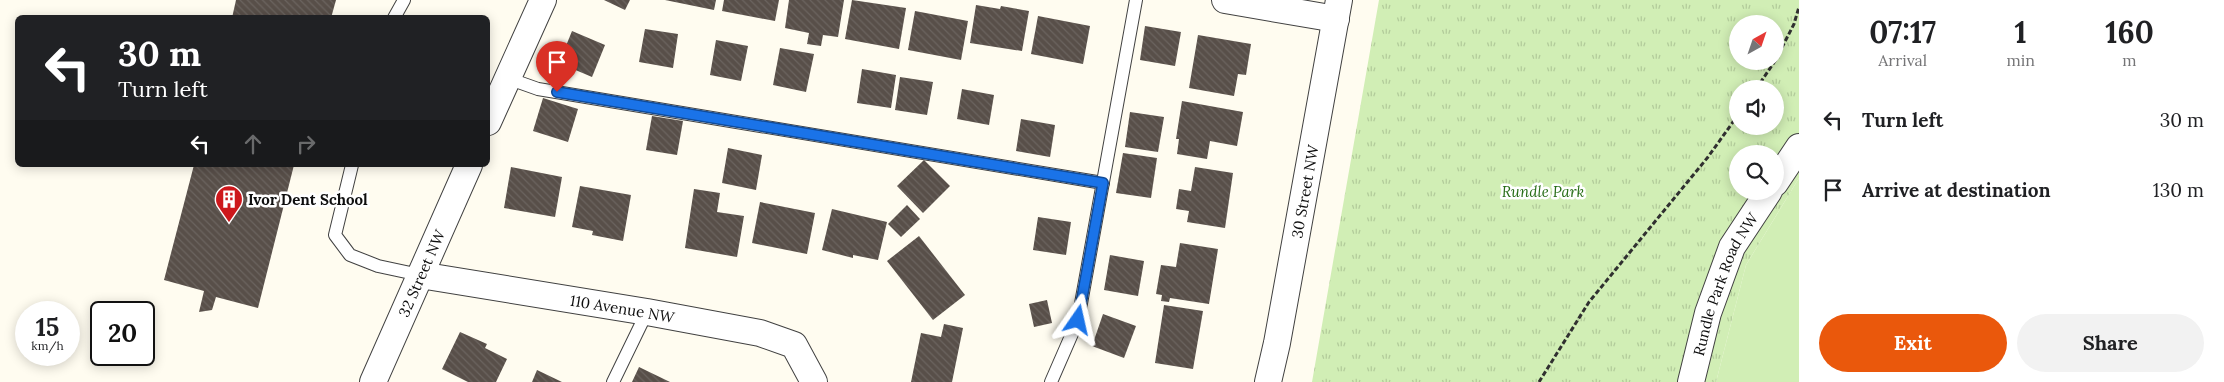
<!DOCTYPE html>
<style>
:root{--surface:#fff;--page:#f2f2f2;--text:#202124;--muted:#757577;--accent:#ea580c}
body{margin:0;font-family:Lora,serif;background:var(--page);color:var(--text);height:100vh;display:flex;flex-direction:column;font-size:19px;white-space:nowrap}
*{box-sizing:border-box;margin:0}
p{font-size:16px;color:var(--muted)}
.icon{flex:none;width:28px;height:28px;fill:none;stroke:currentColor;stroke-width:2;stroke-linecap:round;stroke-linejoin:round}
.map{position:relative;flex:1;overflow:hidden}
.side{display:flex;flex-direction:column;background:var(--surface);width:425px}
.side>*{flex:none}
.banner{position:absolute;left:15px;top:15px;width:475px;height:152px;border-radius:8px;box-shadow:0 2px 12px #0003;background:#202124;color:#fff;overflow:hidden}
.needle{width:32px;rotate:40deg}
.tools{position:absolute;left:1729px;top:15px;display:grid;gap:10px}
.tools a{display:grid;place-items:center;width:55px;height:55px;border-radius:50%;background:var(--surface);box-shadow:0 2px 12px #0003;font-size:25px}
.speed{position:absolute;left:15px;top:301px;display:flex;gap:10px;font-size:25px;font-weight:700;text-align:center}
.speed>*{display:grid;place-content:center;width:65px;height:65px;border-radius:50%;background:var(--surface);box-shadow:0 2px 12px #0003;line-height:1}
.speed small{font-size:12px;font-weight:400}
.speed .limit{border:2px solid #111;border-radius:8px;background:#fff;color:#111}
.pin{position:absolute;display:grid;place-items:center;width:42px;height:42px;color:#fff;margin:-51px -21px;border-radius:50% 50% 50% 0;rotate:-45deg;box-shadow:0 0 5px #0007}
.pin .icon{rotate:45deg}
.me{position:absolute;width:55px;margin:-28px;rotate:11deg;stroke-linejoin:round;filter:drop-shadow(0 0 4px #0008)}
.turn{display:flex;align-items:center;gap:18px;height:105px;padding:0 20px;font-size:22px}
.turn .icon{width:65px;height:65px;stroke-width:2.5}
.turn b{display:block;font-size:35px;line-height:42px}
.lanes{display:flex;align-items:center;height:48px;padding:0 20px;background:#0003;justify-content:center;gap:25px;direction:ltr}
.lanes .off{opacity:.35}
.eta{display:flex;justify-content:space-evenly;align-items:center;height:85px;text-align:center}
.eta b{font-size:30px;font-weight:700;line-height:35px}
.primary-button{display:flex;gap:10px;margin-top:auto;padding:10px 20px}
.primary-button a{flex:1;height:58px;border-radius:30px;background:var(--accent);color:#fff;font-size:20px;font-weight:700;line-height:58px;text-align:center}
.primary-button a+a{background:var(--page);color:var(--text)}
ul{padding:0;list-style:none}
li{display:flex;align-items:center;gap:15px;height:70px;padding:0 20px}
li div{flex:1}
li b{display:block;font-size:19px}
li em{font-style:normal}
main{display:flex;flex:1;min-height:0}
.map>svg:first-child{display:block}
.grass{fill:#d1eeb5}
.park{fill:url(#park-tufts);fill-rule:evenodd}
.building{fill:url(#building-back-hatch)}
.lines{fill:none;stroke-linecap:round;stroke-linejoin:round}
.lane-casing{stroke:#414141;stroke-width:14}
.street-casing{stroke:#414141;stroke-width:28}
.path{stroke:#303030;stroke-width:3;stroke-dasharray:5 2.5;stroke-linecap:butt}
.lane{stroke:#fff;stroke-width:12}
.street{stroke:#fff;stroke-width:26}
.route-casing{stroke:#114b97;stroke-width:12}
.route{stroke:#1a73e8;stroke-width:9}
.labels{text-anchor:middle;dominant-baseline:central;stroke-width:5;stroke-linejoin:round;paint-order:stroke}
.street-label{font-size:15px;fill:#0e0e0e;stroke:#fff}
.park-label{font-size:15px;font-style:italic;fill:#276d17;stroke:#fff}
.poi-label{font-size:15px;font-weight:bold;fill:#0e0e0e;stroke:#fff;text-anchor:start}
</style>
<main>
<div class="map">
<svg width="1799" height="382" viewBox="0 0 1799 382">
<defs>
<pattern id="park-tufts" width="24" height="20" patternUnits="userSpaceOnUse" patternTransform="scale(1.25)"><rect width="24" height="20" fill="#d1eeb5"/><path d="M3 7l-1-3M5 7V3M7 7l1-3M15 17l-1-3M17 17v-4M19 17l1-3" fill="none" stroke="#b2cb9a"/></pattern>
<pattern id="building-back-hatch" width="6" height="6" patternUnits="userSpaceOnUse" patternTransform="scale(1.25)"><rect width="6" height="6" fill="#584f49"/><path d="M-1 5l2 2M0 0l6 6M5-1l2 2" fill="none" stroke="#6b645f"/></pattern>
</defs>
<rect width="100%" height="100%" fill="#fffcf0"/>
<polygon class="grass" points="1799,178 1799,382 1716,382 1746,265"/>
<path class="park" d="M1379,0H1799V178L1746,265L1716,382H1312ZM1738,24H1775V61H1738ZM1738,89H1775V126H1738ZM1738,154H1775V191H1738Z"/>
<g class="building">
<polygon points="236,0 336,0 331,18 232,18"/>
<polygon points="604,0 630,0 625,10"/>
<polygon points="665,0 716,0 714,10"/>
<polygon points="724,0 779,0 775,21 722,11"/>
<polygon points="789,0 844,0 838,37 823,35 821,46 807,44 809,33 785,28"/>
<polygon points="852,0 906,8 899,49 845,39"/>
<polygon points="976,5 1000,9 1001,6 1029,11 1022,51 970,43"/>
<polygon points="915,11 968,21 961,60 908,50"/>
<polygon points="1038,16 1090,26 1083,64 1031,54"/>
<polygon points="1145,26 1181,32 1175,66 1140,60"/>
<polygon points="645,29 678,34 673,68 639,62"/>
<polygon points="572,31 605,45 592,77 559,63"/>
<polygon points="1198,35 1251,44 1246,75 1238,74 1234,96 1189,88"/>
<polygon points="716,40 748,46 741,81 710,75"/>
<polygon points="780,48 814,54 806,92 773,85"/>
<polygon points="862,69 896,75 891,108 857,103"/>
<polygon points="900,77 933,82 927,115 895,110"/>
<polygon points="962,89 994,95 989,125 957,119"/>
<polygon points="543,98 578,109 568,142 533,131"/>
<polygon points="1182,101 1243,112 1237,146 1210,141 1207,159 1177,154 1179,139 1176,139"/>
<polygon points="1130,112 1164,117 1158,152 1125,147"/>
<polygon points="652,116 683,121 677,155 646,150"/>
<polygon points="1021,119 1055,125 1050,157 1016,151"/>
<polygon points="728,148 762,155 756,190 722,183"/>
<polygon points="1123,153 1157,158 1151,198 1116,193"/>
<polygon points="924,160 950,186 923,213 897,186"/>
<polygon points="194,165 294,165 258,308 216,297 212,310 199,312 204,291 164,280"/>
<polygon points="511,167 562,177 555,217 504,208"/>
<polygon points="1195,167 1233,173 1225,228 1187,222 1189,211 1176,209 1179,189 1191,191"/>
<polygon points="580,186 631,195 623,241 592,235 593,231 572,227"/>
<polygon points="694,189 720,193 717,212 744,216 737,257 685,248"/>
<polygon points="760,202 815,213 807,254 752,243"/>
<polygon points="907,205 920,219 901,237 888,224"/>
<polygon points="832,209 887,222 878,260 853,255 853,258 822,250"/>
<polygon points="1038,217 1071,222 1066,255 1033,250"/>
<polygon points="919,236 965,295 933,320 887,261"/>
<polygon points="1180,243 1218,249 1209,304 1170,298 1169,302 1161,301 1162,295 1156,294 1161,265 1176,267"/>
<polygon points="1110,255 1144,261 1138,296 1104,290"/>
<polygon points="1047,300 1052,323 1034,327 1029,304"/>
<polygon points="1164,305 1203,311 1193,369 1155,363"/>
<polygon points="1103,314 1136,326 1124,358 1092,346"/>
<polygon points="944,324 963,328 952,382 911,382 921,333 941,337"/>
<polygon points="460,332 487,344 485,348 507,359 496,382 468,382 442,369"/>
<polygon points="639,367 670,382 632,382"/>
<polygon points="537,370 562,382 532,382"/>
</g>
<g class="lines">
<g class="lane-casing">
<g id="lane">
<polyline points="394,18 404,0"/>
<polyline points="507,78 538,89 1103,183"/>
<polyline points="352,165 335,235 350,255 378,266 420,275"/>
<polyline points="613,382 647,312"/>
<polyline points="1051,382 1078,320 1136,0"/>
</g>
</g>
<g class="street-casing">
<g id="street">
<polyline points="1225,0 1336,19"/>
<polyline points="488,122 543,0"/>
<polyline points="1775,183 1799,147"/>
<path id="s1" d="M420,275L647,312L760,333L794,345L814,382"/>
<path id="s2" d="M373,382L469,165"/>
<path id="s3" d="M1268,382L1277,343L1339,0"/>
<path id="s4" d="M1691,382L1708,313L1732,247L1769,191"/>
</g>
</g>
<g class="path">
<polyline points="1775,61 1794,24 1799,7"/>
<polyline points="1756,89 1775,61"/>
<polyline points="1539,382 1589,302 1708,157 1738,115"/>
</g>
<use href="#lane" class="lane"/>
<use href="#street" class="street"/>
</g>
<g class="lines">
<g class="route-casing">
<polyline id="route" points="557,92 1103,183 1078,320"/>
</g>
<use href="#route" class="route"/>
</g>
<defs>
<g id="building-pin" transform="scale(1.4375)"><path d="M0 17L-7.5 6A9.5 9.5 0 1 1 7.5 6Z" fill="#cd181c" stroke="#fff"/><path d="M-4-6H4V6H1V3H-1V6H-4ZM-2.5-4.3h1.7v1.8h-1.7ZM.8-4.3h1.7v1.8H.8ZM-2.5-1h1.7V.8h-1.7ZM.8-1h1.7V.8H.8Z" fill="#fff"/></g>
</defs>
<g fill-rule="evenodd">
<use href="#building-pin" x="229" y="199"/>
</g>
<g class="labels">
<g class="street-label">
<text stroke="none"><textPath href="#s3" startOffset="194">30 Street NW</textPath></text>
<text stroke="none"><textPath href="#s2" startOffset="119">32 Street NW</textPath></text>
<text stroke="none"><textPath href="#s4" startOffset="104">Rundle Park Road NW</textPath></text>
<text stroke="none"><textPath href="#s1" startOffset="205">110 Avenue NW</textPath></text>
</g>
<g class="park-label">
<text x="1543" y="191">Rundle Park</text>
</g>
<g class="poi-label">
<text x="248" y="199">Ivor Dent School</text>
</g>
</g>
</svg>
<div class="tools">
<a><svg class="needle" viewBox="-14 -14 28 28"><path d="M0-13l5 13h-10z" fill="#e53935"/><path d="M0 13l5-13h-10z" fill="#757577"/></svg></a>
<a><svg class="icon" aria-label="sound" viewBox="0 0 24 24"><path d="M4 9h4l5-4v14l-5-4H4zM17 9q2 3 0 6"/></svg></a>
<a><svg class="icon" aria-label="search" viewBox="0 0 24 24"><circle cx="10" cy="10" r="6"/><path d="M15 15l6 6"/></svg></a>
</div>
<div class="speed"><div>15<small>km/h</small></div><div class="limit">20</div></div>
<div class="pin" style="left:557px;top:92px;background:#d93025"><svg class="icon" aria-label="arrive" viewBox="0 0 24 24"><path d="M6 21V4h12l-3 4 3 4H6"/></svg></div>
<svg class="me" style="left:1078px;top:320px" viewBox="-20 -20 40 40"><path d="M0-17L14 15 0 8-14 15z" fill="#1a73e8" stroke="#fff" stroke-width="4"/></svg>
<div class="banner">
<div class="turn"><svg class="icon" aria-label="left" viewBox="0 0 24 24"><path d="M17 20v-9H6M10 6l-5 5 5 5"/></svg><div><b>30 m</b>Turn left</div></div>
<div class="lanes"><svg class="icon" aria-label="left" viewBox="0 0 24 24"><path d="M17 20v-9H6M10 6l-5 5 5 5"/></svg><svg class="icon off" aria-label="ahead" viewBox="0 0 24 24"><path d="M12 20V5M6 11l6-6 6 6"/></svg><svg class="icon off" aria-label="right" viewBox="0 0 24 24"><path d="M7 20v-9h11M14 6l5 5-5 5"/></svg></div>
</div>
</div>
<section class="side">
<div class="eta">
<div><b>07:17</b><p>Arrival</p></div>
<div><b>1</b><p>min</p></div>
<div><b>160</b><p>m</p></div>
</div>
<ul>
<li><svg class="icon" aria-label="left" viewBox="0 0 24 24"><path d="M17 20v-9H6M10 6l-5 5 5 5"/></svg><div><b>Turn left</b></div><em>30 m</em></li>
<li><svg class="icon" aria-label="arrive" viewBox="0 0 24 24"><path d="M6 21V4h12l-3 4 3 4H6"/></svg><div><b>Arrive at destination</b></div><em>130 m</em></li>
</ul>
<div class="primary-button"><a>Exit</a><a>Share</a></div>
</section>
</main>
